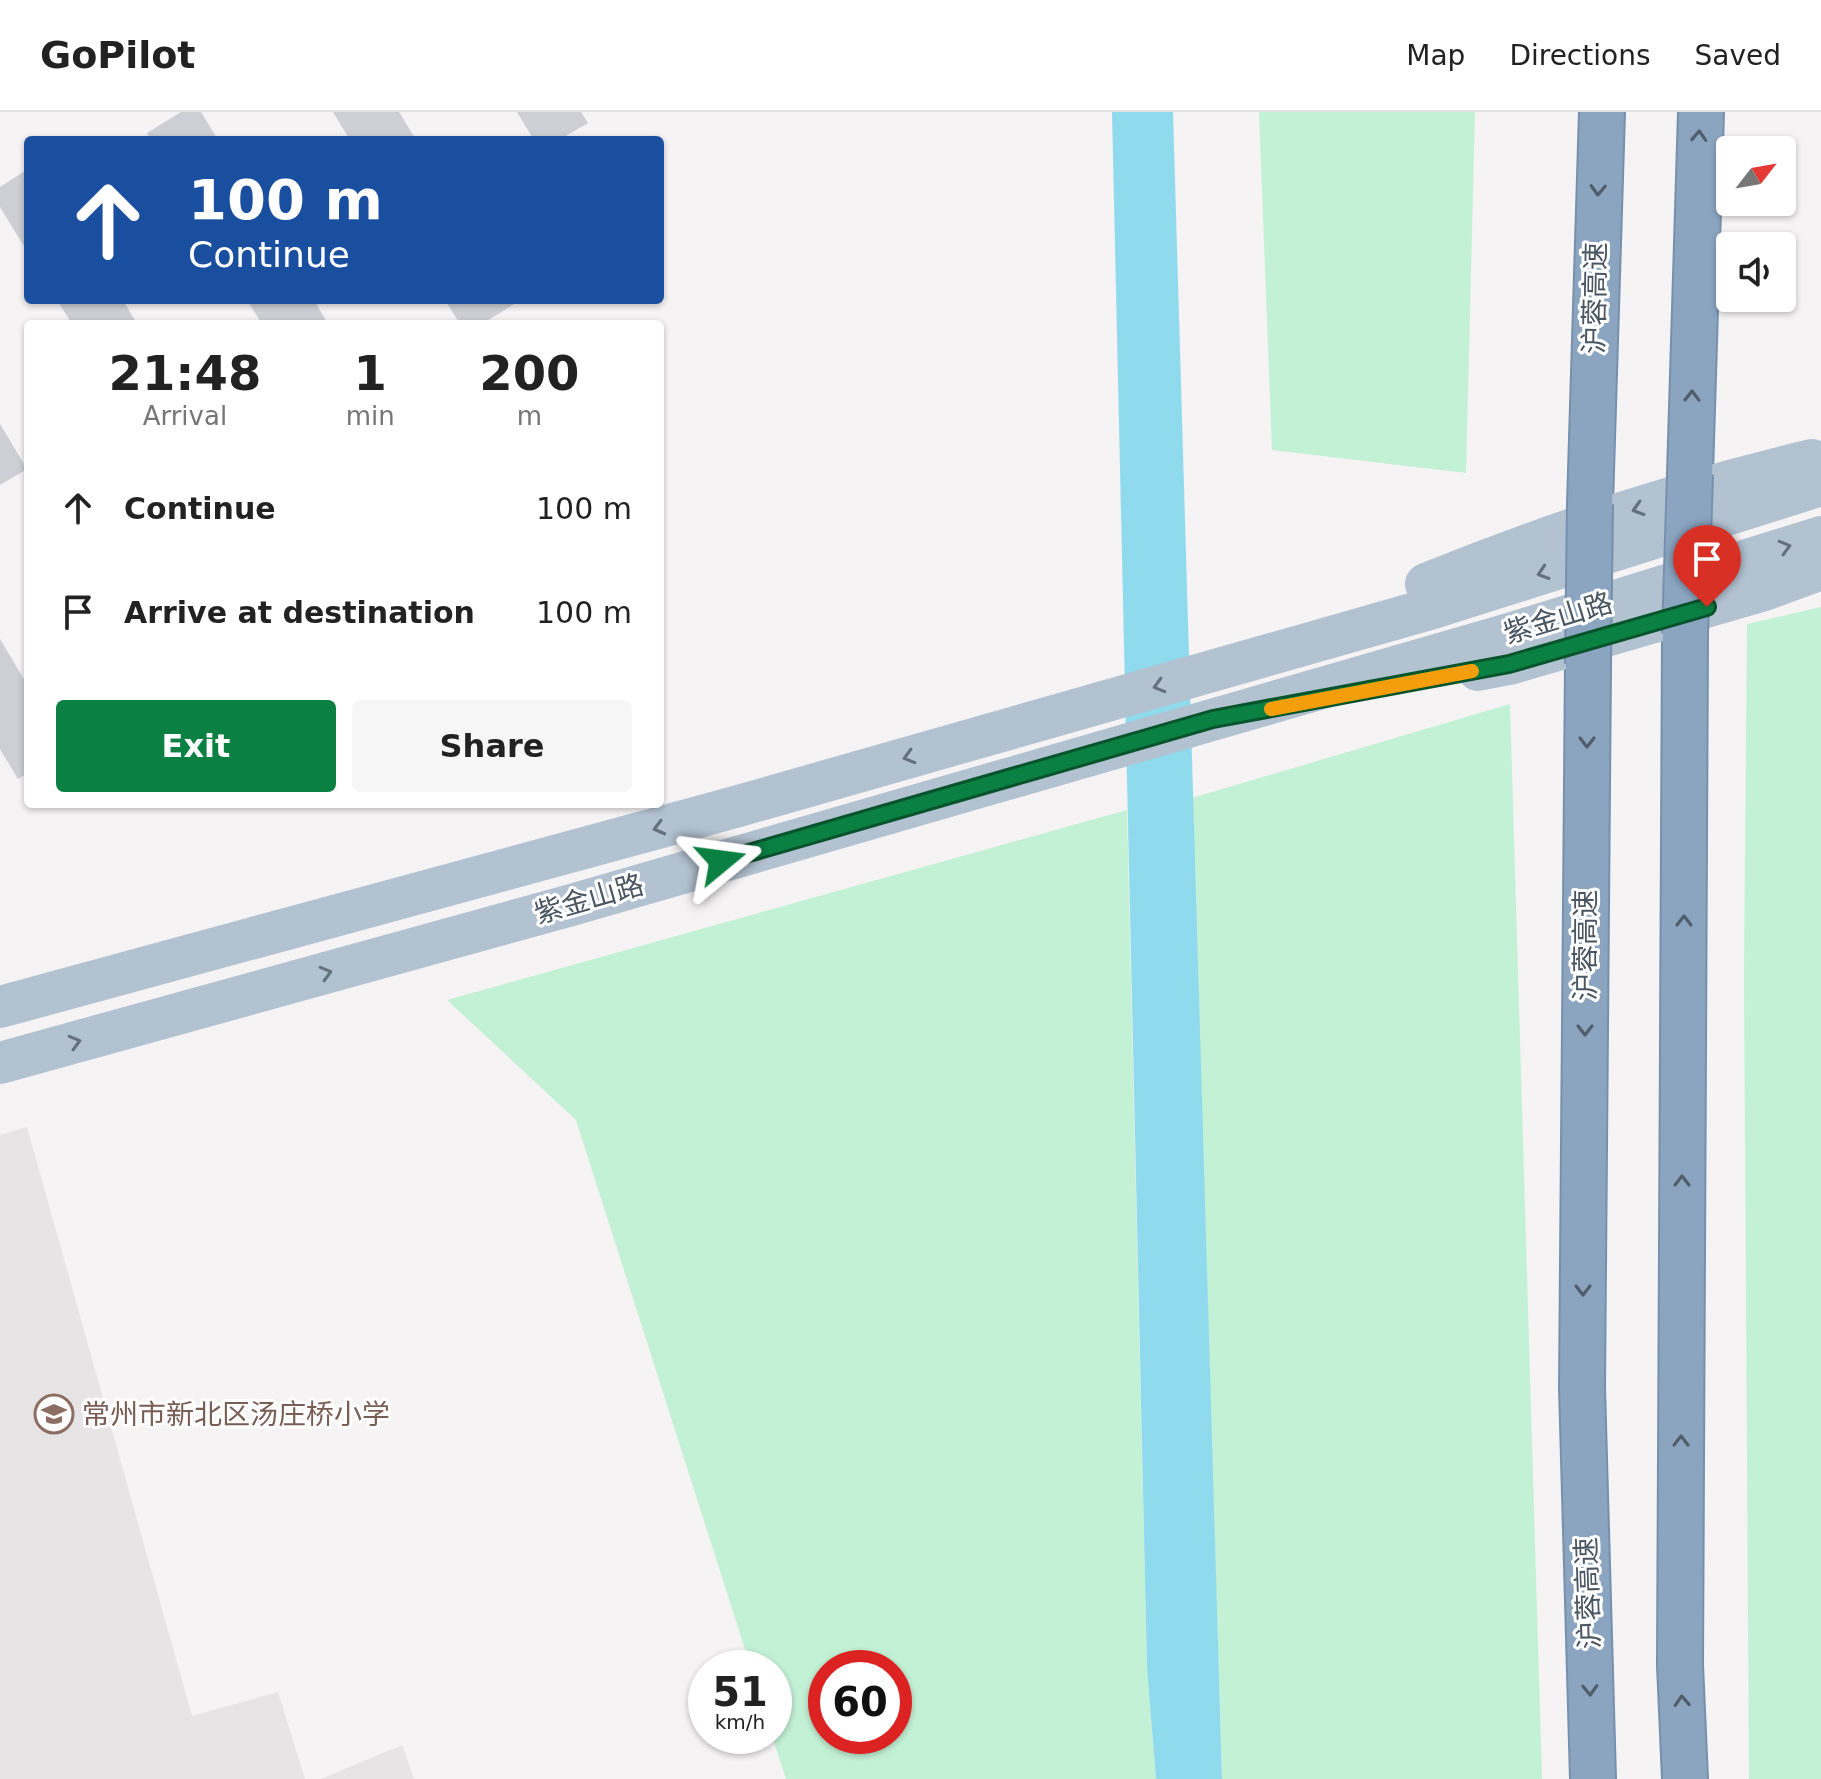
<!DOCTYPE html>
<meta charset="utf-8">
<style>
:root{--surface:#fff;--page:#f6f6f6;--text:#222;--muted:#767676;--line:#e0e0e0;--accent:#0b8043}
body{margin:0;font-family:"DejaVu Sans","Noto Sans SC",sans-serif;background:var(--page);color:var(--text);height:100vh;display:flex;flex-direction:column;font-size:30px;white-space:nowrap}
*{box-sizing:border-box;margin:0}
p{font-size:26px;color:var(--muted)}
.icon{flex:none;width:44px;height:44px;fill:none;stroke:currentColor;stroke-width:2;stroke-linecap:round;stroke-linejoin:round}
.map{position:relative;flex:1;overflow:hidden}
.panel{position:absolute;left:24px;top:208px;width:640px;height:488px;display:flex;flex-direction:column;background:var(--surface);border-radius:8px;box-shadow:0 2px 6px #0004}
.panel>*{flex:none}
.hud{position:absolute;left:24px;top:24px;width:640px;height:168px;border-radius:8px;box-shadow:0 2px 6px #0004;background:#1a4fa0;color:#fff;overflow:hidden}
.needle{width:52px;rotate:59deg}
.controls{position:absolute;left:1716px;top:24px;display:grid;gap:16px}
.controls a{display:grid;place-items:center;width:80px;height:80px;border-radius:8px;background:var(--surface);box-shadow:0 2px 6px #0004;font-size:40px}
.speed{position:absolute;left:688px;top:1538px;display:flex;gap:16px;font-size:40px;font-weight:700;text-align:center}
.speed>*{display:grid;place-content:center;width:104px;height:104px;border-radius:50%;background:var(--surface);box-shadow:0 2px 6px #0004;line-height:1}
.speed small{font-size:20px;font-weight:400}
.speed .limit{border:12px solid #d22;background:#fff;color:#111}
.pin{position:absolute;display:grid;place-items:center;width:68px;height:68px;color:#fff;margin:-82px -34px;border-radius:50% 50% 50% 0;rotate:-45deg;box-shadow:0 0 8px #0007}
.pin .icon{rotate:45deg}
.me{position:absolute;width:88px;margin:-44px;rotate:74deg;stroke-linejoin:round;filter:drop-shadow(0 0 6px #0008)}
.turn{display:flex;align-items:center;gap:28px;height:168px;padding:0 32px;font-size:36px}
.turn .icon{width:104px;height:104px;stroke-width:2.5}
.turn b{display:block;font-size:56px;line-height:68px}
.eta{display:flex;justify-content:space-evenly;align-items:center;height:136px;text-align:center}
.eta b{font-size:48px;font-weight:700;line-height:56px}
.primary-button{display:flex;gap:16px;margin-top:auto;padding:16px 32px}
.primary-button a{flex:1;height:92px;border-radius:8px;background:var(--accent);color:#fff;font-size:32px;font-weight:700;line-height:92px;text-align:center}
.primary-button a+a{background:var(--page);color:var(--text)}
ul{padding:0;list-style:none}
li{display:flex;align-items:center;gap:24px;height:104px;padding:0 32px}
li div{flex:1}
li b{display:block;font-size:30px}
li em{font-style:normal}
header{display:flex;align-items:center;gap:48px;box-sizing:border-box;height:112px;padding:0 40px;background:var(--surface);border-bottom:2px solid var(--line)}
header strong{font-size:38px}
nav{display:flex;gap:44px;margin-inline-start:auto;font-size:28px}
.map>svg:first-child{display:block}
.education{fill:#e6e4e5}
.green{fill:#c3f1d5;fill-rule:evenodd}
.water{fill:#90daee}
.building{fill:#cdcfd5}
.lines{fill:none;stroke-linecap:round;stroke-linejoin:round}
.highway-casing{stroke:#7690ad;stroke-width:48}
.primary{stroke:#b3c2d1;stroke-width:42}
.highway{stroke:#8ba5c1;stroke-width:44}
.highway-bridge-casing{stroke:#7690ad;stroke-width:48;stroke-linecap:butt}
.highway-bridge{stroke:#8ba5c1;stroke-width:44}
.oneway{stroke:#505e6b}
.oneway2{stroke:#64717d}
.route-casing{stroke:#07532c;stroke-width:20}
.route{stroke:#0b8043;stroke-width:14}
.slow{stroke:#f59e0b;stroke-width:14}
.labels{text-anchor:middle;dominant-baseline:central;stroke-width:6;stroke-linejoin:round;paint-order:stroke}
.street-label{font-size:28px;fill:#4a5661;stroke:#fff}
.education-label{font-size:28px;fill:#785e54;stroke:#fff;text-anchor:start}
</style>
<header>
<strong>GoPilot</strong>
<nav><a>Map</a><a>Directions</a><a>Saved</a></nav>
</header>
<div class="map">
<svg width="1821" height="1667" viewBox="0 0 1821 1667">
<rect width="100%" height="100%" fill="#f5f3f3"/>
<g class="education">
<polygon points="27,1015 192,1604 278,1580 305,1667 0,1667 0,1023"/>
<polygon points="402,1633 414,1667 321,1667"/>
</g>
<g class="green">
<polygon points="1259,0 1475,0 1466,361 1272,338"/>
<polygon points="1821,495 1821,1667 1749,1667 1744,864 1747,512"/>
<polygon points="1510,592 1542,1667 1222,1667 1192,686"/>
<path d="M1127,698L1147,1556L1156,1667H786L772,1624L774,1556H751L576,1008L447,888ZM826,1556H894V1624H826Z"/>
</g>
<polygon class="water" points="1112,0 1173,0 1222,1667 1156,1667 1147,1556"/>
<g class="building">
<polygon points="181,0 201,0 218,28 151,28 147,21"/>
<polygon points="333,0 399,0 416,28 350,28"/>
<polygon points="517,0 581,0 588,11 559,28 534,28"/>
<polygon points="28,57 28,141 0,95 0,75"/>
<polygon points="57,188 123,188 137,212 72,212"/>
<polygon points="247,188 314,188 328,212 262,212"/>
<polygon points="445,188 512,188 514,192 482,212 460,212"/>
<polygon points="0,312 27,357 0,373"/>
<polygon points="0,527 28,574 28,661 18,667 0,637"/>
</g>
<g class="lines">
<g class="highway-casing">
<g id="highway">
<polyline points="1690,362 1701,0"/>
<polyline points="1590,392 1602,0"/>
<polyline points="1685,522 1680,1553 1685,1667"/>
<polyline points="1588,552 1582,1275 1593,1667"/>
</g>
</g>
<g class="primary">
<path d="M1426,472C1551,421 1681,379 1812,348"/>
<polyline points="1478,558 1509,552 1764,478 1821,457"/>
<polyline points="0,895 735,695 1433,496 1821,373"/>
<polyline points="0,951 568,794 1506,523 1821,425"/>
</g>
<use href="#highway" class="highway"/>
<g class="highway-bridge-casing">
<g id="highway-bridge">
<polyline points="1685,522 1690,362"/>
<polyline points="1588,552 1590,392"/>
</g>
</g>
<use href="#highway-bridge" class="highway-bridge"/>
</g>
<defs><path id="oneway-chevron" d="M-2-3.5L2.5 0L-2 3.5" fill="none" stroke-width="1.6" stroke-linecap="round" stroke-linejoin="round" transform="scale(2)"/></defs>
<g class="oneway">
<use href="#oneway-chevron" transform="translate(1699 24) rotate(-87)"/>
<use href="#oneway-chevron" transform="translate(1598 78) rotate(92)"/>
<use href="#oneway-chevron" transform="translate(1692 284) rotate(-89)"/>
<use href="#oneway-chevron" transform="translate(1587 630) rotate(90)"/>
<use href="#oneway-chevron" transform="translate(1684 809) rotate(-90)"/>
<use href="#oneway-chevron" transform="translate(1585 918) rotate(90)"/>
<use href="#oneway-chevron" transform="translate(1682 1069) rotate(-90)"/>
<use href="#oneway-chevron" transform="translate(1583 1178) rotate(90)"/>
<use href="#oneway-chevron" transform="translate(1681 1329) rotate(-90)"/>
<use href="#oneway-chevron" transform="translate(1590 1578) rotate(88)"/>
<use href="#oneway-chevron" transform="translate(1682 1589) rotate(-93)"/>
</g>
<g class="oneway2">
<use href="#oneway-chevron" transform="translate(1638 397) rotate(163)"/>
<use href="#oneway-chevron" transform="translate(1785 435) rotate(-16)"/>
<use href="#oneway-chevron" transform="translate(1543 461) rotate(162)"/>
<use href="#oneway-chevron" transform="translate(1159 574) rotate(164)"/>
<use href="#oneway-chevron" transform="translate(909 645) rotate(164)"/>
<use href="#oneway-chevron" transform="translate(659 716) rotate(165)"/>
<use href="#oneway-chevron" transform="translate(326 861) rotate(-16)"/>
<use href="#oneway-chevron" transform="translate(75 930) rotate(-16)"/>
</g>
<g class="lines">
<g class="route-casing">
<polyline id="route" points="721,749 1213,607 1509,552 1707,495"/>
</g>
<use href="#route" class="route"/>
<polyline class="slow" points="1271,597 1472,559"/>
</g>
<defs>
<g id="school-ring" transform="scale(2)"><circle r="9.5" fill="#fff" stroke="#8d6e63" stroke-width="1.5"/><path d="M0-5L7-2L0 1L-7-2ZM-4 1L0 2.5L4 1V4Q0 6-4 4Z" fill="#8d6e63"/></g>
</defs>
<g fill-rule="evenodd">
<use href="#school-ring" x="54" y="1302"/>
</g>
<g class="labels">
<g class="street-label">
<text transform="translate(1595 186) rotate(-89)">沪蓉高速</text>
<text transform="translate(1558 506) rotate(-17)">紫金山路</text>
<text transform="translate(589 787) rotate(-16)">紫金山路</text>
<text transform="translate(1585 833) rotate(-90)">沪蓉高速</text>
<text transform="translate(1588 1481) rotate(-92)">沪蓉高速</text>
</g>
<g class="education-label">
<text x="82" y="1302">常州市新北区汤庄桥小学</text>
</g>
</g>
</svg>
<div class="controls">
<a><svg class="needle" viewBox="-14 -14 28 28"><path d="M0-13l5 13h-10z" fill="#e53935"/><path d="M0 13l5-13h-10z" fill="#767676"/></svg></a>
<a><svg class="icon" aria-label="sound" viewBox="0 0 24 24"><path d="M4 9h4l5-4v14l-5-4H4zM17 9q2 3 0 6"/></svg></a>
</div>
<div class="speed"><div>51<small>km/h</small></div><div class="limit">60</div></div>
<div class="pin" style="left:1707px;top:495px;background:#d93025"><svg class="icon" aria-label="arrive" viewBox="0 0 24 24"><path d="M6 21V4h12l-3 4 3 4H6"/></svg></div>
<svg class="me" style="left:721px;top:749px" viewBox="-20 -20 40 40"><path d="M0-17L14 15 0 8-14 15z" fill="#0b8043" stroke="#fff" stroke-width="4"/></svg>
<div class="hud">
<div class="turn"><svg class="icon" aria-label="ahead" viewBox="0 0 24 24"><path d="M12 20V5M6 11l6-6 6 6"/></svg><div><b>100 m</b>Continue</div></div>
</div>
<section class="panel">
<div class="eta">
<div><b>21:48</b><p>Arrival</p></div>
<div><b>1</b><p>min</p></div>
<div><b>200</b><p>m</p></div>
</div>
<ul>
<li><svg class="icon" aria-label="ahead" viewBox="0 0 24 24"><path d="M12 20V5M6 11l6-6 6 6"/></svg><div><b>Continue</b></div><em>100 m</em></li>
<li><svg class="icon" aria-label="arrive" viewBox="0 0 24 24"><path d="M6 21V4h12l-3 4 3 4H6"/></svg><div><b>Arrive at destination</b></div><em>100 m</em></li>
</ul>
<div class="primary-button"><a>Exit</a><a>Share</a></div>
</section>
</div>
